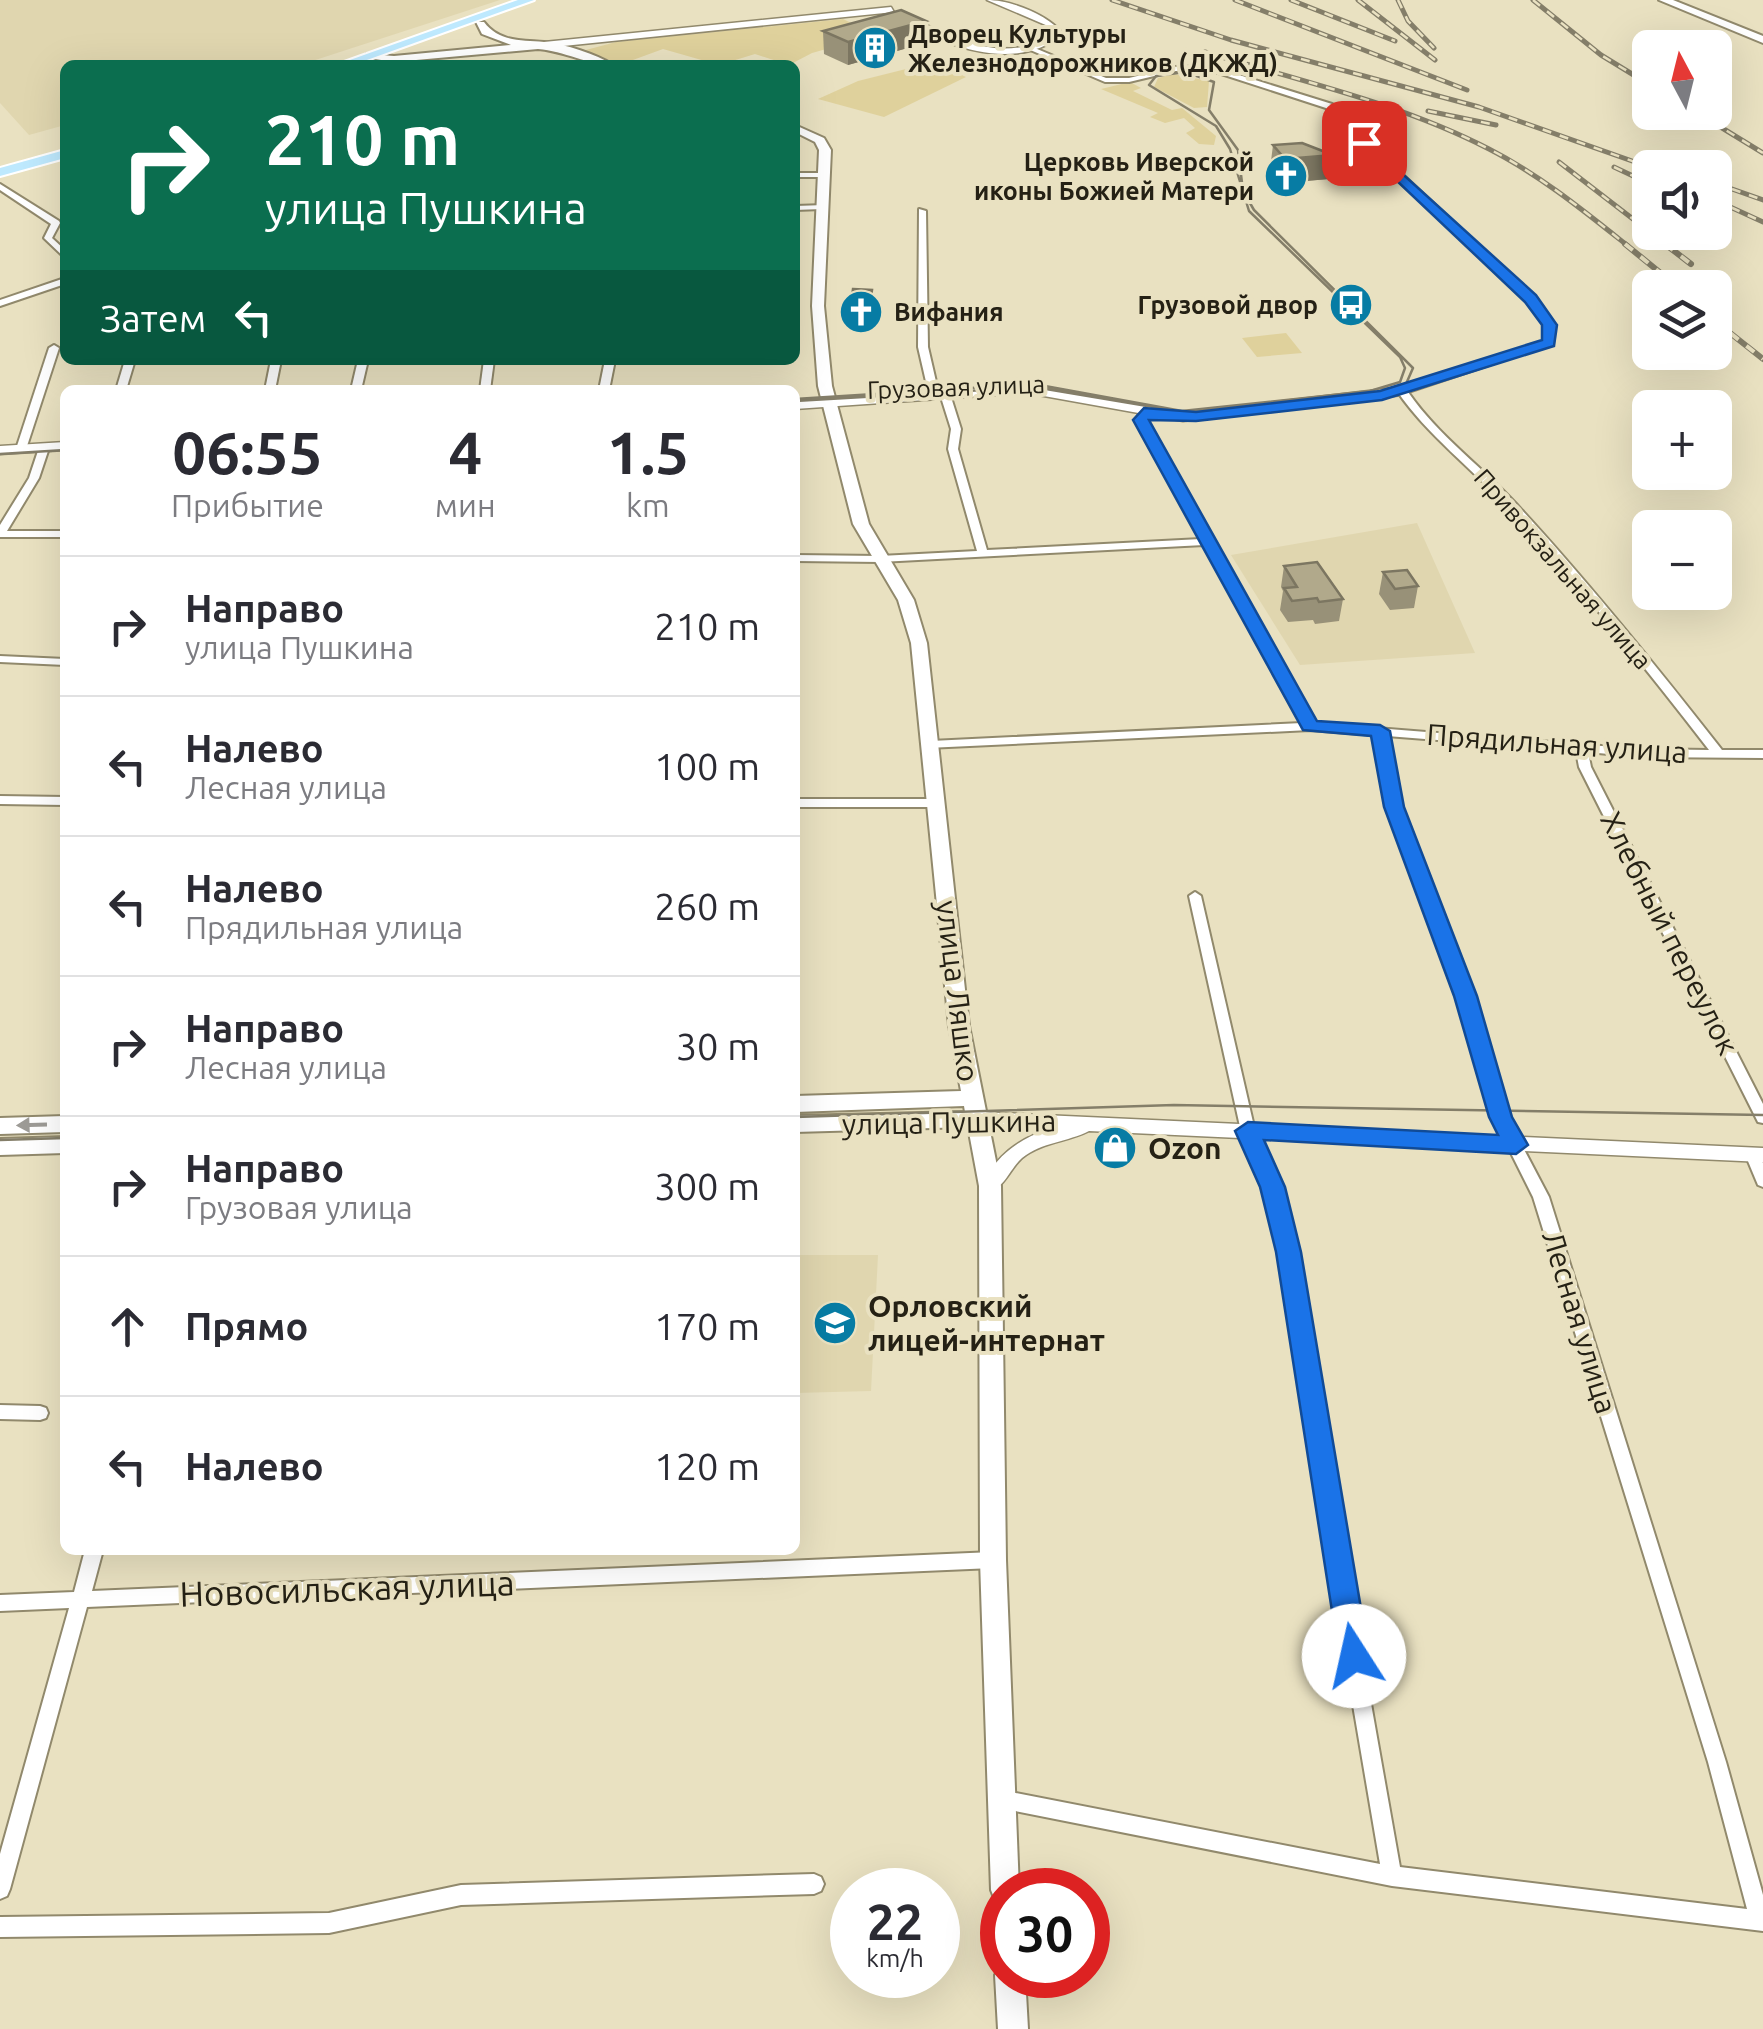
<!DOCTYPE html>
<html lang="ru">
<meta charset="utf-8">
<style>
:root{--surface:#fff;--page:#f7f7f7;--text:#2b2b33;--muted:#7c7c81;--line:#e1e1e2}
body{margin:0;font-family:Ubuntu,sans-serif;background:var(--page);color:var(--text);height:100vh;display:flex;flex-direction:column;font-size:38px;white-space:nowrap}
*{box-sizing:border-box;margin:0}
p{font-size:32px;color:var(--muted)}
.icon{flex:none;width:55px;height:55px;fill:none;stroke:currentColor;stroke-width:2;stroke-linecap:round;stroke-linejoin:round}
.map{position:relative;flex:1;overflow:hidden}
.drawer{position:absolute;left:60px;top:385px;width:740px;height:1170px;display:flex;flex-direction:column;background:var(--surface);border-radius:15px;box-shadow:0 10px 40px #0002}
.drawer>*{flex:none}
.guide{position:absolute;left:60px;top:60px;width:740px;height:305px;border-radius:15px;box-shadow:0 10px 40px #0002;background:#0b6e4f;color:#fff;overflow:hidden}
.needle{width:65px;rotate:353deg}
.controls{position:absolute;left:1632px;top:30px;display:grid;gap:20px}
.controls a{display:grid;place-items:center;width:100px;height:100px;border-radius:15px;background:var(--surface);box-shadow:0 10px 40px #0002;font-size:50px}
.speed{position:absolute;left:830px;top:1868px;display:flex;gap:20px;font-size:50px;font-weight:700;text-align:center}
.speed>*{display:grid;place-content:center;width:130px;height:130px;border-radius:50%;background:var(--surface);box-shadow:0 10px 40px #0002;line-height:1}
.speed small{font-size:25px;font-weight:400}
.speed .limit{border:15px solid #d22;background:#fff;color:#111}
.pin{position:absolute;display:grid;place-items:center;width:85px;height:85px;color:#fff;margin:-42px;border-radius:20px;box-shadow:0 5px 15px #0006}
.me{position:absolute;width:110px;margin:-55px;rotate:350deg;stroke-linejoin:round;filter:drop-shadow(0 0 8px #0008)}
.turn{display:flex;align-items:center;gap:35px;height:210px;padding:0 40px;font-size:45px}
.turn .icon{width:130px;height:130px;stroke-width:2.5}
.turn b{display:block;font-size:70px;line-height:85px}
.then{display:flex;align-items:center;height:95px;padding:0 40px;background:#0003;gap:20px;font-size:38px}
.eta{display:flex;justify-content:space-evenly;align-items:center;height:170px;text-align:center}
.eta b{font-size:60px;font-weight:700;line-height:70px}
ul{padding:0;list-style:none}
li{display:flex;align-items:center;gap:30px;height:140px;padding:0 40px;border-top:2px solid var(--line)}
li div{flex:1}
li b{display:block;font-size:38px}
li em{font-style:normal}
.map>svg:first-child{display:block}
.built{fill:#e0d6af}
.green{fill:#dfd19c}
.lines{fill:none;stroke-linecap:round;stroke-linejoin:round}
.minor-casing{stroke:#91896c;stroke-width:4}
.tertiary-casing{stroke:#91896c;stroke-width:3}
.secondary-casing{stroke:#91896c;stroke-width:4}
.primary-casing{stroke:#fff;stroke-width:4}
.minor{fill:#fff;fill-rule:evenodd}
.tertiary{fill:#fff;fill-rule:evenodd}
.secondary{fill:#fff;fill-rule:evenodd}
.primary{fill:#bee9fe;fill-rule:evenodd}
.tram{stroke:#847e69;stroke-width:2.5}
.rail-far1-casing{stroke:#847e69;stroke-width:5}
.rail-casing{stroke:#847e69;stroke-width:6}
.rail-far1{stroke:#e9e1c1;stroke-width:2.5;stroke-dasharray:9;stroke-linecap:butt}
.rail{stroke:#e9e1c1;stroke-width:4;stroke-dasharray:10;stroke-linecap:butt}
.wall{fill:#989178}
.shaded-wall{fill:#7c7661}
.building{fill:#b1a98b;stroke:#7c7661;stroke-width:2.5}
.oneway{fill:#9d9b96}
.route{fill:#1a73e8;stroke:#114b97;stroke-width:2.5}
.labels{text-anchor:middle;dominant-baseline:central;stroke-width:8;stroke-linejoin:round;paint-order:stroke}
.far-poi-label{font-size:25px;font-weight:bold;fill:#252115;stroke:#e9e1c1;text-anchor:start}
.far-street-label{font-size:25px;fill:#252115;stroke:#e9e1c1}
.street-label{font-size:30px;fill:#252115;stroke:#e9e1c1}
.poi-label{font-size:30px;font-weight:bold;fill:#252115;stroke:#e9e1c1;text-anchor:start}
.near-street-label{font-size:35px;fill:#252115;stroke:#e9e1c1}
</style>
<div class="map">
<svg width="1763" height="2029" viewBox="0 0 1763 2029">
<rect width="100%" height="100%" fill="#e9e1c1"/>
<g class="built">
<polygon points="0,0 500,0 300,65 65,65 65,125 29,135 0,103"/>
<polygon points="1417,523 1475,653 1300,665 1231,555"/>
<polygon points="795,1255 878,1255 871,1391 795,1393"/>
</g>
<g class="green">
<polygon points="843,19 876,35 812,53 789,65 755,54 719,65 663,49 622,64 582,51 616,42"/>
<polygon points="934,62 966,77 884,117 818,99 858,81"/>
<polygon points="1174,74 1209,81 1207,107 1194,108 1154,87 1158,78"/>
<polygon points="1130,82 1141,88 1133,91 1172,110 1182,108 1216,136 1214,145 1199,144 1186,133 1195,128 1184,118 1165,123 1150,117 1158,113 1101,89"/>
<polygon points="1286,333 1302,353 1257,357 1242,338"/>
</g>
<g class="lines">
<g class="minor-casing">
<g id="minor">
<path d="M1030,46L1106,78H1129L1175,67L1210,66L1332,104L1349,115L1373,147L1533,296L1553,325L1552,344L1408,392C1438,436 1484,468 1520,508C1591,585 1657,667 1722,750H1763V758L1639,757L1588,752L1591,767L1763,1104V1123L1758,1122L1756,1118L1579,767L1576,751L1387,736L1400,807L1472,996L1507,1117L1549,1197L1726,1762L1763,1895V1931L1392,1886L1000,1808L993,1806L990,1799L993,1792L1000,1790L1380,1864L1301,1399L1281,1252L1265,1187L1241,1131L1189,896L1195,892L1201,896L1255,1131L1279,1187L1297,1252L1317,1399L1400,1867L1747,1909L1708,1762L1533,1197L1493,1117L1458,996L1388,807L1375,735L1310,730L927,748L925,745L927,742L931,741L1302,723L1204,545L880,562L795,561V555L880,556L977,551L948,449L951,429L940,394L945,391L950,394L961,429L958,449L987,550L1201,539L1137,424L1139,412L1144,409L1149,412L1147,424L1314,723L1639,749L1709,750C1645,667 1579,585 1508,508C1472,468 1428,436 1397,391L1544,341L1545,325L1527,300L1367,151L1343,119L1326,108L1209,70L1175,71L1129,82H1105L1028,49Z"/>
<polygon points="795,173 824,173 828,175 824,177 795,177"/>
<polygon points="0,184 59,221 60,223 52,238 65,250 65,258 44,238 51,224 0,190"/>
<polygon points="825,205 825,209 822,209 795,210 795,206"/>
<polygon points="919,209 926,211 928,347 937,386 932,389 927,386 918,347"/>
<polygon points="65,278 65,284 0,306 0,300"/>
<polygon points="54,345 59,348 26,449 18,451 16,449 49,348"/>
<polygon points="125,360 135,360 126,390 116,390"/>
<polygon points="271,360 281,360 275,390 265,390"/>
<polygon points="358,360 368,360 361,390 351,390"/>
<polygon points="484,360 494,360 490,390 480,390"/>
<polygon points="605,360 615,360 609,390 599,390"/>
<polygon points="44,445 49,448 39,478 7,531 65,531 65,537 0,537 0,525 29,478 39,448"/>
<polygon points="0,656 65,659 65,665 0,662"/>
<polygon points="0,796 65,797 65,805 0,804"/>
<polygon points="795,799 936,799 942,803 936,807 795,807"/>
<polygon points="1752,1149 1757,1150 1763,1163 1763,1187 1758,1185 1745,1154 1747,1150"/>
<polygon points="0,1405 40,1406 46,1408 48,1413 46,1418 40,1420 0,1419"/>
<polygon points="85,1550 103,1550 92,1591 993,1552 999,1555 1002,1560 999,1565 993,1568 87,1607 10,1889 7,1896 0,1899 0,1854 69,1608 0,1611 0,1595 74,1592"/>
<polygon points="814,1874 821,1877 824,1884 821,1891 814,1894 461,1905 329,1933 0,1937 0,1917 329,1913 461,1885"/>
</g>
</g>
<g class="tertiary-casing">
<g id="tertiary">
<path d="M987,0C1011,0 1049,15 1063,34C1017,73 946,48 900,18L907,16C956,38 1004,67 1054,33L1048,26Z"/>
<polygon points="891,7 894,12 544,48 540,45 544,42"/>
<polygon points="1027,385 1183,413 1402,387 1408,391 1402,395 1183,421 1027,393 795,409 795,401"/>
<polygon points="65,442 65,450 0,454 0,446"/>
<path d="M978,1112L1763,1148V1162L1089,1131C1068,1142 1042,1142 1022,1158C1009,1169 1002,1195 983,1191L980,1186C997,1156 1016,1140 1049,1129L971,1124L969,1119L971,1114Z"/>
</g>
</g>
<g class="secondary-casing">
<g id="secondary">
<polygon points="1659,0 1673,0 1763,36 1763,43"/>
<path d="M476,22H484C499,42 521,40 544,42C566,44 595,54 614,65C588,65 564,51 538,49L394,62L362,57L367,54L394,56L511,45L482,34Z"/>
<polygon points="795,125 824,138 831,150 824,306 832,386 869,524 914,600 927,643 969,1026 1001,1186 1006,1560 1019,1890 1002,1890 1002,1903 995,1900 991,1890 980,1560 979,1186 968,1127 795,1132 795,1116 965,1112 964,1106 795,1112 795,1096 961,1091 949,1026 911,643 898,600 853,524 818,386 812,306 819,150 815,142 795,132"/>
<polygon points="65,1116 65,1132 0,1134 0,1118"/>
<polygon points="65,1137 65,1153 0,1155 0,1139"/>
<polygon points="1002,1963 1002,1975 1025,1975 1028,2029 998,2029 995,1975"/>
</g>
</g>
<g class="primary-casing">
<g id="primary">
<polygon points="518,0 534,0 353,65 336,65"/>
<polygon points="65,150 65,158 0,176 0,168"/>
</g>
</g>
<use href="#minor" class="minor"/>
<use href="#tertiary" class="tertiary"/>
<use href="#secondary" class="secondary"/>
<use href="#primary" class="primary"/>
<g class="tram">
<polyline points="795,399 1034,384 1182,411 1370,391 1400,382 1405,368 1400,357 1249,211 1230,149 1216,126 1149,85 1156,76 1185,72 1214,82 1209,110 1238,150 1243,191 1254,210 1413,368 1406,384 1384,392 1195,414 1034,387 795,401"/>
<polyline points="0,454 65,450"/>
<polyline points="795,1117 1174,1105 1763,1115"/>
<polyline points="0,1140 65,1138"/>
</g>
<g class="rail-far1-casing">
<g id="rail-far1">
<polyline points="1112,0 1231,40 1479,107 1652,168"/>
<polyline points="1235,0 1467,90"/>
<polyline points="1291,0 1395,41"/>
<polyline points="1358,0 1435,60"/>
<polyline points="1398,0 1408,21 1434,48"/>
<polyline points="1533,0 1601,55 1650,85"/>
<path d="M1205,52C1300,81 1400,103 1489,149C1540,175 1584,211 1628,246"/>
<polyline points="1428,111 1496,125"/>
<polyline points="1696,112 1763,153"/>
<polyline points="1559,162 1668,246"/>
<polyline points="1614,167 1650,184"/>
<polyline points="1715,183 1763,200"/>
<polyline points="1715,200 1763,222"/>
</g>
</g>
<g class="rail-casing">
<g id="rail">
<polyline points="1625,244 1679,288"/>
<polyline points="1665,244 1691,264"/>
<polyline points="1715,321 1763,359"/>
</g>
</g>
<use href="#rail-far1" class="rail-far1"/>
<use href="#rail" class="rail"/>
</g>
<g class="wall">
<polygon points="823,31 925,43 848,65 824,54"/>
<polygon points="1273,145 1329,179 1282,183 1270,169"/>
<polygon points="872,290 870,318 851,317 851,304"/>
<polygon points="1284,566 1343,599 1339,621 1315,624 1313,620 1288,622 1280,610 1283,591 1281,587"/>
<polygon points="1383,572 1418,586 1414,608 1390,610 1379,594"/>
</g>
<g class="shaded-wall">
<polygon points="926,21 925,43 848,65 848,42"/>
<polygon points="1333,155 1329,179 1282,183 1285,159"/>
</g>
<g class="building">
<polygon points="901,10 926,21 848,42 823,31"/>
<polygon points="1302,143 1333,155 1285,159 1273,145"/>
<polygon points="853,289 872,290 870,305 851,304"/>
<polygon points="1317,562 1343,599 1319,602 1317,598 1292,601 1284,588 1297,587 1284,566"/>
<polygon points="1407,570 1418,586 1395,589 1383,572"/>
</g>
<defs><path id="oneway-solid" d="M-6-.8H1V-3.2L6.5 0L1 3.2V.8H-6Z" transform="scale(2.5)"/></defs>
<use class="oneway" href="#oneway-solid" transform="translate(32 1125) rotate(178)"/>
<polygon class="route" points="1364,139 1536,295 1557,325 1554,346 1382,400 1196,421 1149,420 1317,721 1380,725 1390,731 1404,807 1477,996 1512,1117 1528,1145 1516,1154 1264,1140 1285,1187 1301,1252 1369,1656 1364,1666 1354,1670 1343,1666 1339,1656 1276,1252 1260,1187 1235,1131 1248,1122 1498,1135 1489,1117 1454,996 1384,807 1371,736 1303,730 1133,420 1144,408 1196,412 1380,391 1542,340 1542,325 1525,302 1360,146"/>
<defs>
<g id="building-disc" transform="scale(2.25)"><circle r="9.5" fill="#077ca4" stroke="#e9e1c1"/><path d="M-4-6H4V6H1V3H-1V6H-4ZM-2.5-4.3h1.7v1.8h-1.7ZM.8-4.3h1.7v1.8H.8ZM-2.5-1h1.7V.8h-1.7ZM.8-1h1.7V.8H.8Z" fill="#fff"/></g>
<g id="church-disc" transform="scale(2.25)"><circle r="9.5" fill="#077ca4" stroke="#e9e1c1"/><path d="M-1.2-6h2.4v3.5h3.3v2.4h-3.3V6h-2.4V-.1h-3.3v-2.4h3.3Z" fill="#fff"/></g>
<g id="bus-disc" transform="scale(2.25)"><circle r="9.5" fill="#077ca4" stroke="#e9e1c1"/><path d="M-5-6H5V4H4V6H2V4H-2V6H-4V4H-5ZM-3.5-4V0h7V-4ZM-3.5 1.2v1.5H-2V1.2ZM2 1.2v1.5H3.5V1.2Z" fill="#fff"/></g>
<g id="shop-disc" transform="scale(2.25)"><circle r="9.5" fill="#077ca4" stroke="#e9e1c1"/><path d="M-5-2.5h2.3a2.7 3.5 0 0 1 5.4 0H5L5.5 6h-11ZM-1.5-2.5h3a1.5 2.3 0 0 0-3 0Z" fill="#fff"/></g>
<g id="school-disc" transform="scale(2.25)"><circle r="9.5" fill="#077ca4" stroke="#e9e1c1"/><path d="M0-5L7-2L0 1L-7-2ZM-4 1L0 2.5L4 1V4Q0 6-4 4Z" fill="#fff"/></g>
</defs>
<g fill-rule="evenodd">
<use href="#building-disc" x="875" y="48"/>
<use href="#church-disc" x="1286" y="176"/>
<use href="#bus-disc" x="1351" y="305"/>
<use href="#church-disc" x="861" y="312"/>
<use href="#shop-disc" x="1115" y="1148"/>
<use href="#school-disc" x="835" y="1323"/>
</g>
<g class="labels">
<g class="far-poi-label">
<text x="908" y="34">Дворец Культуры<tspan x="908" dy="29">Железнодорожников (ДКЖД)</tspan></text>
<text x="1254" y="162" text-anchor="end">Церковь Иверской<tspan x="1254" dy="29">иконы Божией Матери</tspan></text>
<text x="1318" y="305" text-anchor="end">Грузовой двор</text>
<text x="894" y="312">Вифания</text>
</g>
<g class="far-street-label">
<text transform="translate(956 387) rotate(-2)">Грузовая улица</text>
<text transform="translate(1563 569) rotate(49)">Привокзальная улица</text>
</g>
<g class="street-label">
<text transform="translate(1557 743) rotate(4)">Прядильная улица</text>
<text transform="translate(1670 933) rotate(63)">Хлебный переулок</text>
<text transform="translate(958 991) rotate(83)">улица Ляшко</text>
<text transform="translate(949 1122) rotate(-1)">улица Пушкина</text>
<text transform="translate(1580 1322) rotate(73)">Лесная улица</text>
</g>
<g class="poi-label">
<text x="1148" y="1148">Ozon</text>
<text x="868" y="1306">Орловский<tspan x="868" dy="34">лицей-интернат</tspan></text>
</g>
<g class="near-street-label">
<text transform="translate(347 1588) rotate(-2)">Новосильская улица</text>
</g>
</g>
</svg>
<div class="controls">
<a><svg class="needle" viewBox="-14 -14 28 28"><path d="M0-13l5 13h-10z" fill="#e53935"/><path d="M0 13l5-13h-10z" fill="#7c7c81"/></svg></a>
<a><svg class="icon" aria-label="sound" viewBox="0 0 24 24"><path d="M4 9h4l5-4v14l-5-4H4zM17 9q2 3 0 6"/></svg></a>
<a><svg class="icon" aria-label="layers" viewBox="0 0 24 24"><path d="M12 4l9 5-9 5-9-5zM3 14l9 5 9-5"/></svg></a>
<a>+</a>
<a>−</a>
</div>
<div class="speed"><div>22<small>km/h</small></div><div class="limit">30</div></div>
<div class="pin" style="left:1364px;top:143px;background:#d93025"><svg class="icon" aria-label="arrive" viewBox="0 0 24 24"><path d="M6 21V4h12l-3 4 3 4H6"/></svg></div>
<svg class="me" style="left:1354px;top:1656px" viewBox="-20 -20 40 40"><circle r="19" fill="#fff"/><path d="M0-13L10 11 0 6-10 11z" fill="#1a73e8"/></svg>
<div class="guide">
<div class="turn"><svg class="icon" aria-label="right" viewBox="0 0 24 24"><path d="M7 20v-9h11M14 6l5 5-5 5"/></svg><div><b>210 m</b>улица Пушкина</div></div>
<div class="then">Затем<svg class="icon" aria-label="left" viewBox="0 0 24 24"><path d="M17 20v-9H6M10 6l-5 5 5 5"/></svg></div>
</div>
<section class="drawer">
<div class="eta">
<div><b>06:55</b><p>Прибытие</p></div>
<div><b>4</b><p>мин</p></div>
<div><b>1.5</b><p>km</p></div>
</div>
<ul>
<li><svg class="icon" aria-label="right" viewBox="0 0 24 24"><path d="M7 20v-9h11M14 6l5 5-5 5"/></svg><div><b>Направо</b><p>улица Пушкина</p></div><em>210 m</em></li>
<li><svg class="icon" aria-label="left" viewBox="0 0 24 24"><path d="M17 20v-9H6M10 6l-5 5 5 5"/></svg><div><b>Налево</b><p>Лесная улица</p></div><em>100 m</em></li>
<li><svg class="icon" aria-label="left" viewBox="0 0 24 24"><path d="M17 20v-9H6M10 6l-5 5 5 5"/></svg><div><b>Налево</b><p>Прядильная улица</p></div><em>260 m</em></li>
<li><svg class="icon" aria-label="right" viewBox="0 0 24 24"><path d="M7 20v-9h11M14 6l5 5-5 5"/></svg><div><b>Направо</b><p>Лесная улица</p></div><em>30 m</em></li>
<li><svg class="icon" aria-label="right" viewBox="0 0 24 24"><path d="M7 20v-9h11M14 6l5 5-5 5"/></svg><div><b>Направо</b><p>Грузовая улица</p></div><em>300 m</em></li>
<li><svg class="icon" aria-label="ahead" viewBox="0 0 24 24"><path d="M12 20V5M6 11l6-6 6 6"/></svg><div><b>Прямо</b></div><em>170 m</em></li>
<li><svg class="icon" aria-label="left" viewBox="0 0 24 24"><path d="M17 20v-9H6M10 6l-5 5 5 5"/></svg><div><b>Налево</b></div><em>120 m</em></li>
</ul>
</section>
</div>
